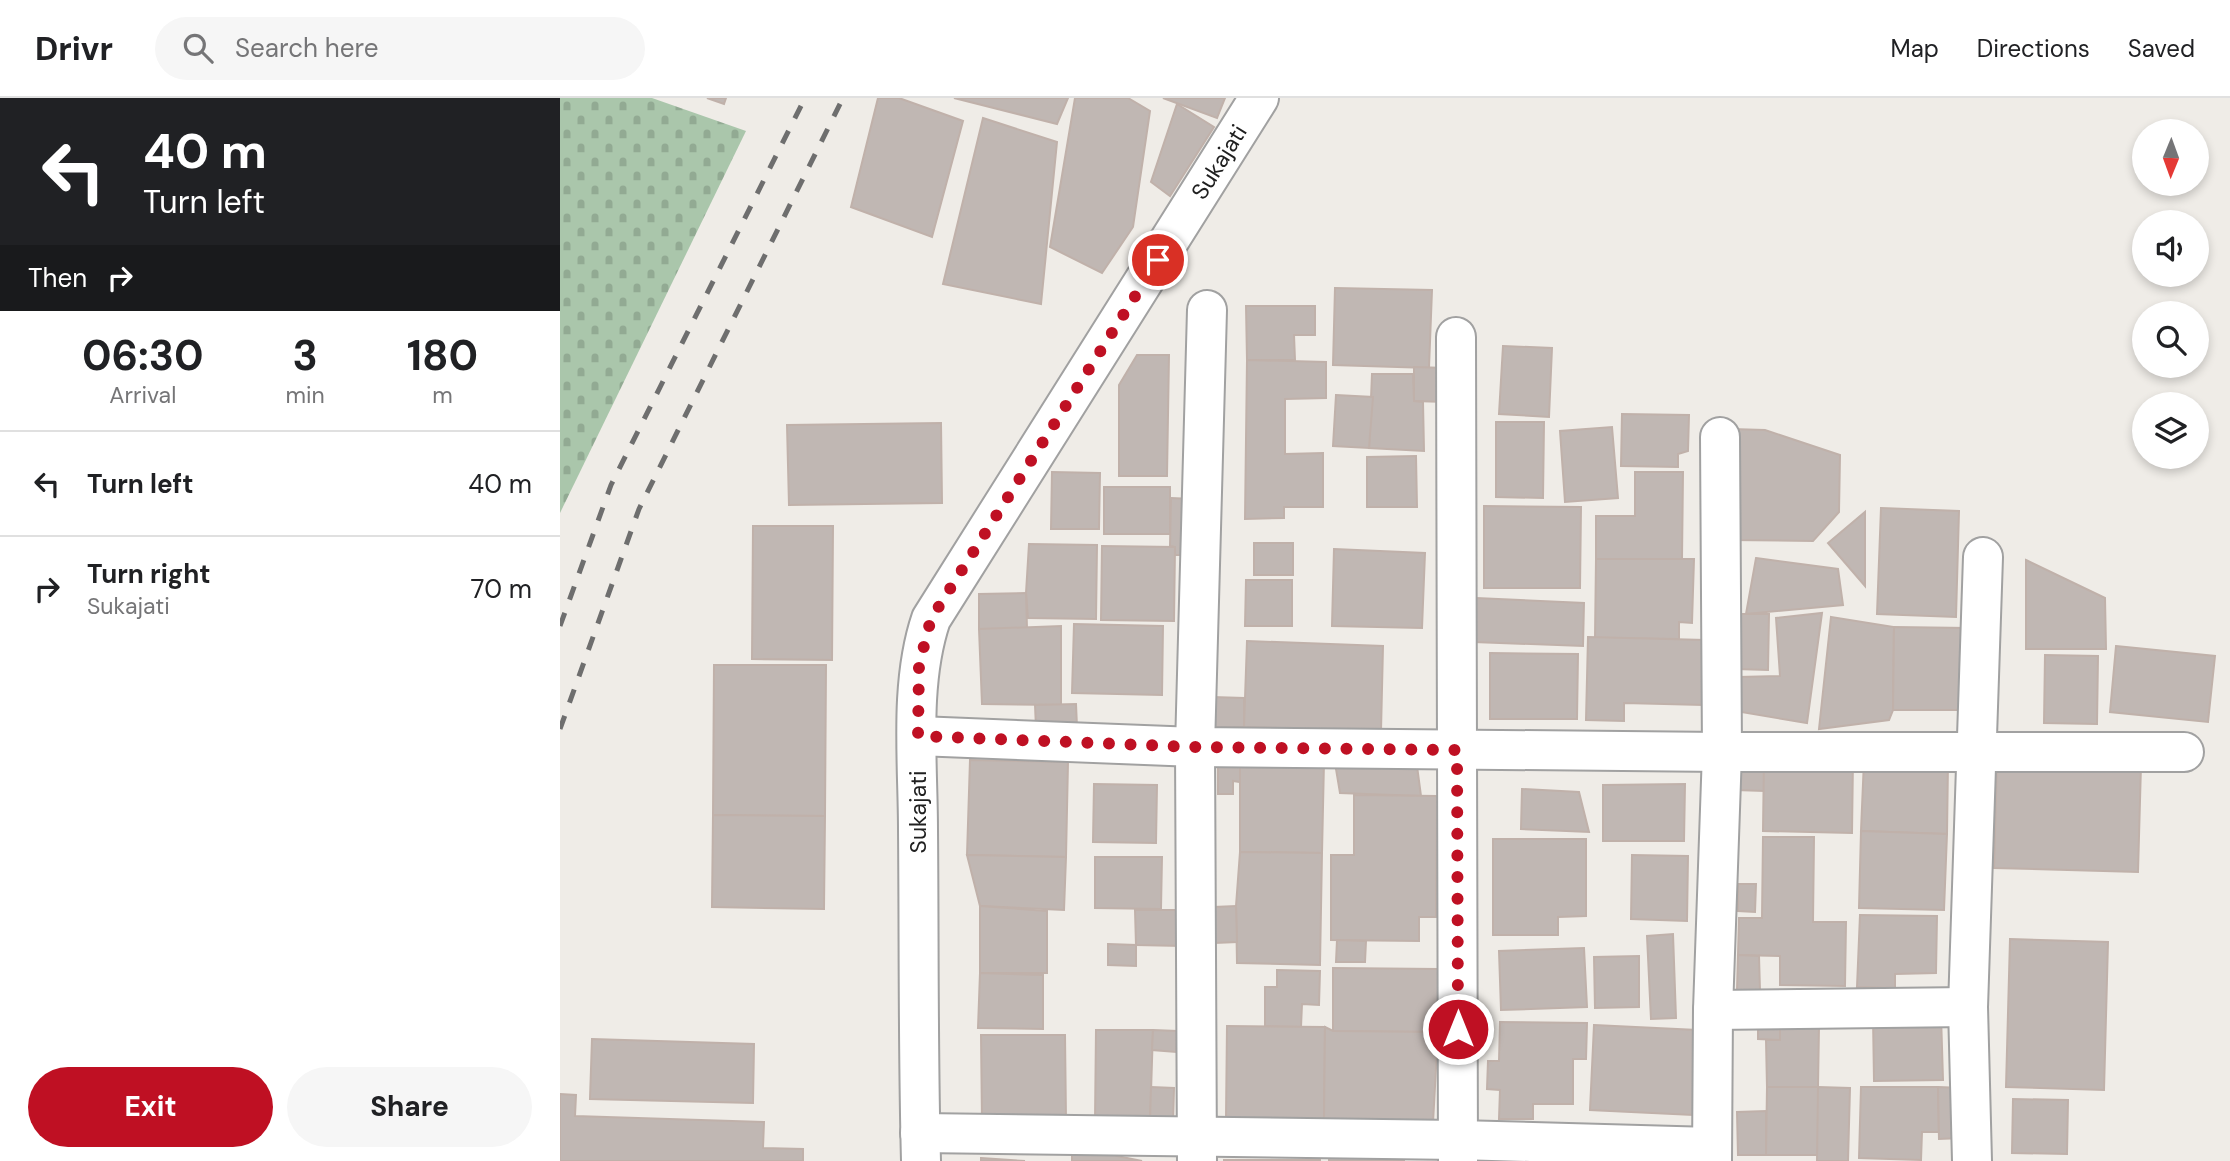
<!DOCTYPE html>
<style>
:root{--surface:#fff;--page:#f6f6f6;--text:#202124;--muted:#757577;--line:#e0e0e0;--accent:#bf1023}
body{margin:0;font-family:"DM Sans",sans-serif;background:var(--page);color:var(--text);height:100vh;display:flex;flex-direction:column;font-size:26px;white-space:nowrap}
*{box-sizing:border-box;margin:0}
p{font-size:23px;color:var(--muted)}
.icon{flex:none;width:38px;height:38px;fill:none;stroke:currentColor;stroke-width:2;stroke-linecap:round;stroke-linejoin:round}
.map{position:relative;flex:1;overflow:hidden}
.sheet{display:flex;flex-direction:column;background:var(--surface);width:560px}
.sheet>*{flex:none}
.banner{background:#202124;color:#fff;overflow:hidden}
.needle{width:46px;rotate:181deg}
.fabs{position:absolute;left:1572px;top:21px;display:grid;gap:14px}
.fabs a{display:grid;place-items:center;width:77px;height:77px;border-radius:50%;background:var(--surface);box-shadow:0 4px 10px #0003;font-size:35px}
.pin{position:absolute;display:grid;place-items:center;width:60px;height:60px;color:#fff;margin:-30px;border:4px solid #fff;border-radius:50%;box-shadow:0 2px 7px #0007}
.me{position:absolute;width:77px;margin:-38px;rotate:0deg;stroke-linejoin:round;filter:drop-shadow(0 0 5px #0008)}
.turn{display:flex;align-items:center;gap:24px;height:147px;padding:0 28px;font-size:32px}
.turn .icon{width:91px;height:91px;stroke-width:2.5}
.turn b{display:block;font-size:49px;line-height:60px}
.then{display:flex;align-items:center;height:66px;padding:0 28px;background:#0003;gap:14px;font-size:26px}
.eta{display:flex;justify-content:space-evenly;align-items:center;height:119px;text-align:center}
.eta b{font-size:42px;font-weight:700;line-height:49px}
.button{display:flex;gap:14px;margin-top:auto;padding:14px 28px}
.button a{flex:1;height:80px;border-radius:42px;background:var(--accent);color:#fff;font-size:28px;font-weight:700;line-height:80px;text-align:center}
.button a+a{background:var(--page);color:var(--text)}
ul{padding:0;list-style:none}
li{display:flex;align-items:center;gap:21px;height:105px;padding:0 28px;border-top:2px solid var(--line)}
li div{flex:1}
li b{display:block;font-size:26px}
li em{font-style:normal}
header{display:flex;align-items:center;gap:42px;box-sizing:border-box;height:98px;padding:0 35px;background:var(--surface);border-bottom:2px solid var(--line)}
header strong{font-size:33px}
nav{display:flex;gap:38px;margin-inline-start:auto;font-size:24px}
.search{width:490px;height:63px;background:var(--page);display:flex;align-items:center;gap:18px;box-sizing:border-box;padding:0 24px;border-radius:38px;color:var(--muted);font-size:26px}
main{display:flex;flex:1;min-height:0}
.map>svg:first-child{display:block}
.cemetery{fill:url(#cemetery-stones)}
.building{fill:#c0b7b3;stroke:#c0b1aa;stroke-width:2}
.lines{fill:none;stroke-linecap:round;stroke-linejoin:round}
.minor-casing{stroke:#a1a1a1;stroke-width:42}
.minor{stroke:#fff;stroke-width:38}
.rail{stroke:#6e6e6e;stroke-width:5;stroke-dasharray:14 14;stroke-linecap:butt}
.route{stroke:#bf1023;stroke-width:12;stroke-dasharray:0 21.6}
.labels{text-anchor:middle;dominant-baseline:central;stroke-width:5;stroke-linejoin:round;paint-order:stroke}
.street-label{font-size:23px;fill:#202020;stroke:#fff}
</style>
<header>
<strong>Drivr</strong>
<div class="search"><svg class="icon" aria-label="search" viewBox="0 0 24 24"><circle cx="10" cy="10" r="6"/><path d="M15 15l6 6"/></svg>Search here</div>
<nav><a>Map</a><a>Directions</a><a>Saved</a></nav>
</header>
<main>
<section class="sheet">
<div class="banner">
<div class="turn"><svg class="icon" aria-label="left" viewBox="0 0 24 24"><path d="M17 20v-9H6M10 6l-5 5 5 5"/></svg><div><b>40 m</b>Turn left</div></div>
<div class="then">Then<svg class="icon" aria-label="right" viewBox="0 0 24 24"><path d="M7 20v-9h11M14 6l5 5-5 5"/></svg></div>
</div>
<div class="eta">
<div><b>06:30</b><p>Arrival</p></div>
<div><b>3</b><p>min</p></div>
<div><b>180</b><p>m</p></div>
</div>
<ul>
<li><svg class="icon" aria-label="left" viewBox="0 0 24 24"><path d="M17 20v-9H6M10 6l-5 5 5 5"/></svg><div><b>Turn left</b></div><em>40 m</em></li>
<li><svg class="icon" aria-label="right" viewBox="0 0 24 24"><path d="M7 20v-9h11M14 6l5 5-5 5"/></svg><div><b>Turn right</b><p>Sukajati</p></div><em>70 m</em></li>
</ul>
<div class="button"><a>Exit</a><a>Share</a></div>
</section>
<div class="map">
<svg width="1670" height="1063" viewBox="0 0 1670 1063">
<defs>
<pattern id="cemetery-stones" width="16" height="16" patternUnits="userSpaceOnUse" patternTransform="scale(1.75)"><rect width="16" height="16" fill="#aac6ab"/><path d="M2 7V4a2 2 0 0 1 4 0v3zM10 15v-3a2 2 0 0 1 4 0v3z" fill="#92aa93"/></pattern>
</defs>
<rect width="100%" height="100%" fill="#efece7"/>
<polygon class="cemetery" points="0,0 92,0 186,33 0,415"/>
<g class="building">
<polygon points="147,0 166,0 164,6"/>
<polygon points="318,0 339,0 403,23 372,139 291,109"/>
<polygon points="394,0 508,0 497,26"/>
<polygon points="515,0 568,0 590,13 573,129 542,175 490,149"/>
<polygon points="603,0 665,0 657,20"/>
<polygon points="617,6 654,29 610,98 591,84"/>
<polygon points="423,20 497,44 481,206 383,186"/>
<polygon points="775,190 872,192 869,270 773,267"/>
<polygon points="686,208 755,208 755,237 734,237 735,262 687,262"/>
<polygon points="943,248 992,250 989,319 939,316"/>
<polygon points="577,257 609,257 607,378 559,378 559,287"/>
<polygon points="687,262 766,264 766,300 725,301 725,356 763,355 763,409 724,409 724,420 685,421"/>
<polygon points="854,269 886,270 886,304 854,303"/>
<polygon points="812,276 853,276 854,303 863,304 864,353 809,350"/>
<polygon points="776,297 813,299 809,350 773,348"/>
<polygon points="1062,316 1129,317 1128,353 1118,356 1118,369 1061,368"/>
<polygon points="936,324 984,324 983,400 936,399"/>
<polygon points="381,325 382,405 229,407 227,327"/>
<polygon points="1052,329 1058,400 1005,404 1000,333"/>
<polygon points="1171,331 1205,332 1280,357 1279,414 1253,443 1170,442"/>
<polygon points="856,358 857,409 807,409 807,359"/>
<polygon points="492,374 540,375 539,431 491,431"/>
<polygon points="1075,374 1123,374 1122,461 1036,461 1036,418 1075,418"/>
<rect x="544" y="389" width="66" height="47"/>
<polygon points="611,400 632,401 631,457 615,457 615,449 610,448"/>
<polygon points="924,408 1021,409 1020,490 924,490"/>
<polygon points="1321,410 1399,413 1396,519 1317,516"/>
<polygon points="1305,414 1305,488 1268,445"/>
<polygon points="193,428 273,428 272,562 192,561"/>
<rect x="694" y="445" width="39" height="32"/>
<polygon points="469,446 537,447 536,521 468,520 466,495"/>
<polygon points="542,448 615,449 614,523 541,522"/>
<polygon points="774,451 865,455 862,530 772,528"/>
<polygon points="1196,460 1278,471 1283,507 1186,516"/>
<polygon points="1036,461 1134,461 1132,525 1119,524 1119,541 1035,540"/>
<polygon points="1466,462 1545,500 1546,551 1466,551"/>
<polygon points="686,482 732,482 732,528 685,528"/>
<polygon points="466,495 467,531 419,531 419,496"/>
<polygon points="916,500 1024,505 1023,548 914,544"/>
<polygon points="1262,515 1247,625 1181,614 1179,579 1220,578 1216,520"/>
<polygon points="1177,516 1209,516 1208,572 1176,571"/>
<polygon points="1271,519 1334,529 1333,612 1329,622 1259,631"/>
<polygon points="514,526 603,528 602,597 512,595"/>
<polygon points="501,528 501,607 422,606 419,531"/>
<polygon points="1334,529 1408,530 1407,612 1333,612"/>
<polygon points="1028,539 1145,542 1143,607 1064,605 1064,623 1026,622"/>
<polygon points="687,543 823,548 821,633 684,629"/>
<polygon points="1556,548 1655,558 1648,624 1550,614"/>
<polygon points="930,555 1018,556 1017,621 930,621"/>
<polygon points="1485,557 1538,558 1537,626 1484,625"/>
<polygon points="154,567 266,567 265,718 153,717"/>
<polygon points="652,599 684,600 684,629 652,629"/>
<polygon points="516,606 517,629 476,630 475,607"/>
<polygon points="1176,659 1204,660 1204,693 1176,692"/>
<polygon points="1204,660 1293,660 1292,735 1203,733"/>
<polygon points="410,662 508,664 506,759 407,757"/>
<polygon points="1304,662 1388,664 1387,736 1301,733"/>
<polygon points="764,663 762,755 680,754 680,664"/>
<polygon points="1437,663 1581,667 1578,774 1434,770"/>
<polygon points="658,664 680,664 680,684 673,683 673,696 658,696"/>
<polygon points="775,665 857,668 861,698 780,695"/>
<polygon points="534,686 597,687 596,745 533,744"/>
<polygon points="1125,686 1124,743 1043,743 1043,687"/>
<polygon points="962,691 1019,694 1029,734 961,731"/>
<polygon points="794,697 877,698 876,819 859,819 859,843 771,842 771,757 794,757"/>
<polygon points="153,717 265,718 264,811 152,809"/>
<polygon points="1301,733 1387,736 1384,812 1299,810"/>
<polygon points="1203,739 1254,739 1253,824 1286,824 1285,888 1220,887 1220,858 1178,857 1179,820 1202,820"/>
<polygon points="933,741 1026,741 1026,818 998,819 998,837 933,837"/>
<polygon points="680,754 762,755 760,867 677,865 676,808"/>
<polygon points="407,757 506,759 504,812 420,808"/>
<polygon points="1072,757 1128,758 1127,823 1071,821"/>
<polygon points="535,759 602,759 601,811 535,810"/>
<polygon points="1178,786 1196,786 1195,814 1178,813"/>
<polygon points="420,808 487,813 487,875 420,875"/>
<polygon points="676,808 677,844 655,845 654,809"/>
<polygon points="575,812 622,812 622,848 576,847"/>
<polygon points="1300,817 1377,818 1376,875 1335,876 1335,890 1297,889"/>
<polygon points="1113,836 1116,920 1091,921 1087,838"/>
<polygon points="1450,841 1548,844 1544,992 1446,989"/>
<polygon points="777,842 806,843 805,864 776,864"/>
<polygon points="548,846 576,847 576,868 548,867"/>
<polygon points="1024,850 1027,909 941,912 939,853"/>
<polygon points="1178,857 1199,858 1200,893 1177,892"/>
<polygon points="1079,858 1079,909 1035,910 1034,859"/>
<polygon points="773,870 878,871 878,934 773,933"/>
<polygon points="717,872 760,873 759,907 742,906 741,929 705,928 705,889 717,889"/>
<polygon points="420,875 483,877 483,931 418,930"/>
<polygon points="1381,917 1383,982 1314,983 1313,919"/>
<polygon points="1198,918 1220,919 1220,942 1198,941"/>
<polygon points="940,924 1027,925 1026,961 1013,961 1013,1006 973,1006 973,1021 939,1021 940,992 927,991 928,963 939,963"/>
<polygon points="1034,927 1137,932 1133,1017 1030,1012"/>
<polygon points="667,928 765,929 764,1022 666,1020"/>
<polygon points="1220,928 1259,928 1258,989 1207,989 1206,942 1220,942"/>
<polygon points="765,929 773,933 878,934 873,1025 764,1022"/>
<polygon points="536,932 593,932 590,1025 535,1023"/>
<polygon points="593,932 617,933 616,954 592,952"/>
<polygon points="421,937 505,937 506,1022 422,1023"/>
<polygon points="32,941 194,946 193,1005 30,1001"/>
<polygon points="591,989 614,990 613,1026 590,1025"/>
<polygon points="1207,989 1258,989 1258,1057 1206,1057"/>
<polygon points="1258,989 1290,990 1288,1063 1257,1063"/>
<polygon points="1301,989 1378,989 1379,1034 1362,1034 1361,1062 1299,1060"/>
<polygon points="1378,989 1402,990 1402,1040 1379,1041"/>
<polygon points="0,996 16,997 15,1018 204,1024 203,1050 243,1051 243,1063 0,1063"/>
<polygon points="1453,1001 1508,1002 1507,1056 1452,1055"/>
<polygon points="1206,1013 1206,1057 1178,1057 1177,1014"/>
<polygon points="512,1049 582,1063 512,1063"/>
<polygon points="769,1054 844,1056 844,1063 769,1063"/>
<polygon points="421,1060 465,1063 421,1063"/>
<rect x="664" y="1062" width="96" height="1"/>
</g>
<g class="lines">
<g class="minor-casing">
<g id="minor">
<polyline points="896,239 898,1063"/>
<polyline points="358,638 635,649 1162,654 1624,654"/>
<polyline points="1153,912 1408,909"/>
<polyline points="360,1035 898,1042 1152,1049"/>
<path d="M361,1063C358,953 359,843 358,732C358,664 349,586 371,521L699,0"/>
<polyline points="637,1063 635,649 647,212"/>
<polyline points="1152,1063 1153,912 1162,654 1160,339"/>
<polyline points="1412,1063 1408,909 1423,459"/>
</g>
</g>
<use href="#minor" class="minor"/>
<g class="rail">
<polyline points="0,528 51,387 245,0"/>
<polyline points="0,631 79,411 283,0"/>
</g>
</g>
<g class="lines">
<polyline class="route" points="598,162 371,521 359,567 358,638 635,649 897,652 898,931"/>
</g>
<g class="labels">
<g class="street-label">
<text transform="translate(659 64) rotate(-58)">Sukajati</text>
<text transform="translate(358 714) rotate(-90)">Sukajati</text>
</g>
</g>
</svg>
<div class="fabs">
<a><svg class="needle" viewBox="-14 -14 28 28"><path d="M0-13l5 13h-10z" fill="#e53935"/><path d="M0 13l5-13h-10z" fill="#757577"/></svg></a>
<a><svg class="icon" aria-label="sound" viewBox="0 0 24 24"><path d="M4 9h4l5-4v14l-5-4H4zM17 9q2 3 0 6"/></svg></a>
<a><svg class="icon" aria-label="search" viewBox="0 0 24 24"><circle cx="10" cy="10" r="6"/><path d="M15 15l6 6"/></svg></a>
<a><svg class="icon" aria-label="layers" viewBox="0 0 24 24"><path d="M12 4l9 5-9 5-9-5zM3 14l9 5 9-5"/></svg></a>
</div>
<div class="pin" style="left:598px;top:162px;background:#d93025"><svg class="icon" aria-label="arrive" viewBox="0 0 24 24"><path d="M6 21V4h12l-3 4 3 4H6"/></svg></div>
<svg class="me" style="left:898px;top:931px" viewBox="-20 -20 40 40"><circle r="17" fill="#bf1023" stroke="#fff" stroke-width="3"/><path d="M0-11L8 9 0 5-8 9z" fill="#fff"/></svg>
</div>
</main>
